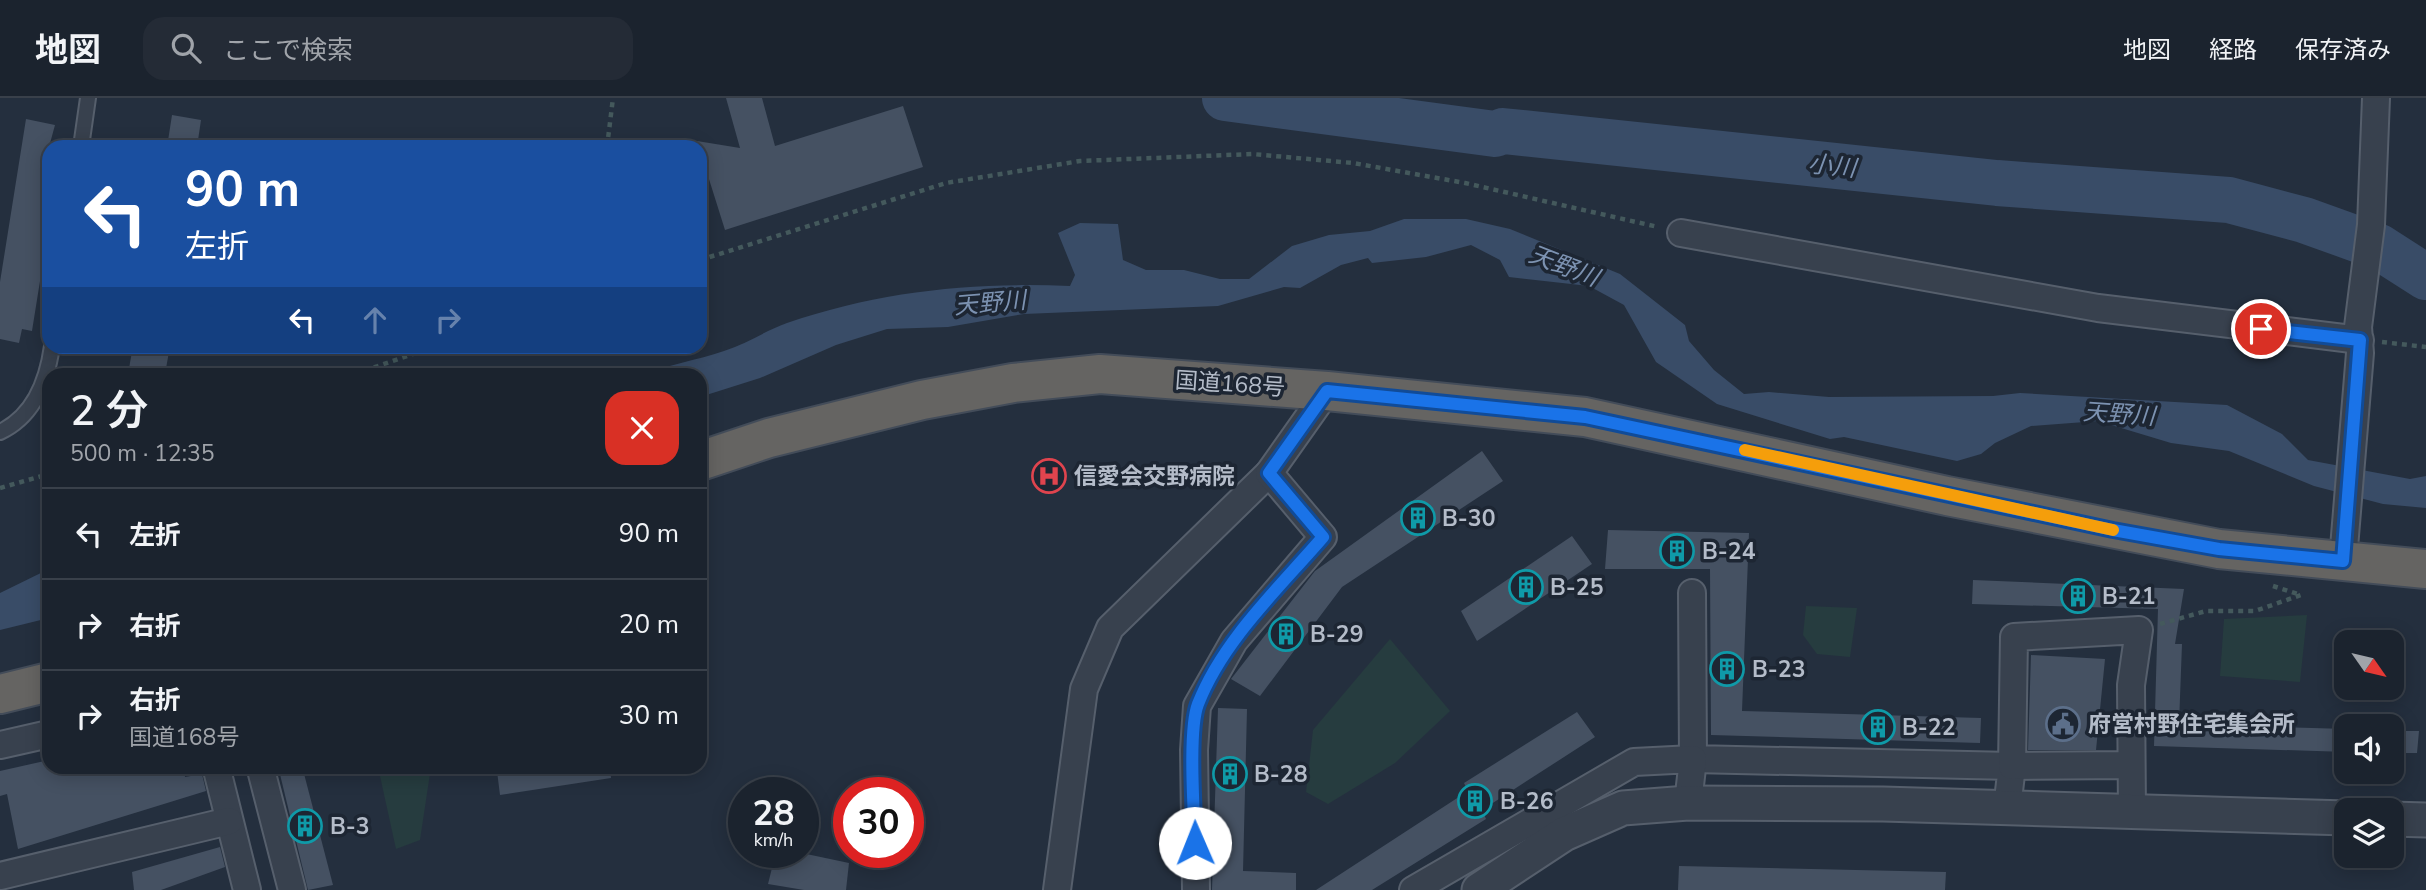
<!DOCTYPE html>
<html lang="ja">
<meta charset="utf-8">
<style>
:root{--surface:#1b232e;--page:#242b36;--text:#f1f3f6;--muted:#a0a4aa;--line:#39404a}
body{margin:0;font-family:"Nunito Sans","Noto Sans JP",sans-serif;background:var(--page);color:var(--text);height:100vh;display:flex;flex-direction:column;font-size:26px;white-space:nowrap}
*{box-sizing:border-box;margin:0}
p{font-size:23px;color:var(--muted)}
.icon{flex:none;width:38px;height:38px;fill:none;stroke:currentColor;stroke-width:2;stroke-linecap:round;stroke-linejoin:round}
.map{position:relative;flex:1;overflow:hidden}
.details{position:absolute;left:42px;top:270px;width:665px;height:406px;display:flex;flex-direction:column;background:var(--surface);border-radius:21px;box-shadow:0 4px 18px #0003,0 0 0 2px var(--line)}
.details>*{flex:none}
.hud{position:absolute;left:42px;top:42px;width:665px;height:214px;border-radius:21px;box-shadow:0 4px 18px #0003,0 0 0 2px var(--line);background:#1a4fa0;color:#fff;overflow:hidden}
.needle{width:46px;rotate:124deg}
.buttons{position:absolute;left:2334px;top:532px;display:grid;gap:14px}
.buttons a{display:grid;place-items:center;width:70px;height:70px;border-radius:14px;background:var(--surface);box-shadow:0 4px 18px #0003,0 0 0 2px var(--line);font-size:35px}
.speed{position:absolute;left:728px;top:679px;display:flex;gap:14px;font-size:35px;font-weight:700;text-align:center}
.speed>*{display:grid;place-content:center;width:91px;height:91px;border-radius:50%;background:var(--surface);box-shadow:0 4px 18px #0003,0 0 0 2px var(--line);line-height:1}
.speed small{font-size:18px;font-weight:400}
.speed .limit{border:10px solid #d22;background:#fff;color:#111}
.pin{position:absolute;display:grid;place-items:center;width:60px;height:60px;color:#fff;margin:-30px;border:4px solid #fff;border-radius:50%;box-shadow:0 2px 7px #0007}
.me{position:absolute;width:77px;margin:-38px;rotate:359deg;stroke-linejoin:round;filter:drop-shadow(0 0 5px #0008)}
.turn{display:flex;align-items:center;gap:24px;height:147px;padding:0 28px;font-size:32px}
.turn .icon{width:91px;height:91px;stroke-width:2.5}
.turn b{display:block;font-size:49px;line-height:60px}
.lanes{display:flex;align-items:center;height:66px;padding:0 28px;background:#0003;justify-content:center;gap:35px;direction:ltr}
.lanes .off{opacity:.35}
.round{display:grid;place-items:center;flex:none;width:74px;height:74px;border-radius:21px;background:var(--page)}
.headline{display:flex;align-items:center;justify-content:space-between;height:119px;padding:0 28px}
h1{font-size:42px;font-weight:600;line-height:52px}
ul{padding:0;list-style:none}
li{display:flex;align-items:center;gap:21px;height:91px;padding:0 28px;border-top:2px solid var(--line)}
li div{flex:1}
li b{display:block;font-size:26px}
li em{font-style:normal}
header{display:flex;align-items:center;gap:42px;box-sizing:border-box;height:98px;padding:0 35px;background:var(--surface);border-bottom:2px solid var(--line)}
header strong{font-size:33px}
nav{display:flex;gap:38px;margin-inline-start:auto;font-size:24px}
.search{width:490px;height:63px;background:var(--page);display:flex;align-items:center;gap:18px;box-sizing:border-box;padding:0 24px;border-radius:21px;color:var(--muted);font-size:26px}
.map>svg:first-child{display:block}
.green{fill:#263c3f}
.water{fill:#394c67}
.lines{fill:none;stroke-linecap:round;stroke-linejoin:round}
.river{stroke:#394c67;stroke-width:46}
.building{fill:#455162}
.service-casing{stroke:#565f6c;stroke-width:18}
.minor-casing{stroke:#565f6c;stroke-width:30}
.tertiary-casing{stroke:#565f6c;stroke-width:37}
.trunk-casing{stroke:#434c59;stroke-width:42}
.path{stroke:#44595c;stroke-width:4.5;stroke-dasharray:5 5;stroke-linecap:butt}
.service{stroke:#38414e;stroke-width:14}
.minor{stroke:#38414e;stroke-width:26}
.tertiary{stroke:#38414e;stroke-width:33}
.trunk{stroke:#656462;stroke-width:38}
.route-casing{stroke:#114b97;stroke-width:18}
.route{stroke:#1a73e8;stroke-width:12}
.slow{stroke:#f59e0b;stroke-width:12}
.labels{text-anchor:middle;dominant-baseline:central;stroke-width:7;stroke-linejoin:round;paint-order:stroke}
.street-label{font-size:23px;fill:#b4bcc9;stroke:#1d2633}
.poi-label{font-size:23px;font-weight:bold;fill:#b4bcc9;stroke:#1d2633;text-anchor:start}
.water-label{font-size:24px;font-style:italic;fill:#7c92b1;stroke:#1d2633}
</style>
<header>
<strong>地図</strong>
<div class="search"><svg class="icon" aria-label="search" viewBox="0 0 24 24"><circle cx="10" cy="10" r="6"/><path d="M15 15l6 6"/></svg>ここで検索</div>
<nav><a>地図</a><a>経路</a><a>保存済み</a></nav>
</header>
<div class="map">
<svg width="2426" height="792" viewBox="0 0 2426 792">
<rect width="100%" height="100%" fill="#242f3e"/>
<g class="green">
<polygon points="1806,508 1857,510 1850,559 1817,556 1803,537"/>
<polygon points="2307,517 2300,584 2220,578 2224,521"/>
<polygon points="1390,541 1450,613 1395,665 1328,706 1306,694 1313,632"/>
<polygon points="378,669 431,669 420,742 396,751"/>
</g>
<g class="water">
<path d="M1404,121H1466L1510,131L1620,176L1685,227L1689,243L1714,272L1744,296L1769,294L1829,299L1993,298L2020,295L2227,307L2282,336L2308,362L2410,381L2426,378V410L2383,406L2314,388L2229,353L2171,345L2098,323L2031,328L1995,345L1981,356L1957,363L1844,339L1830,341L1717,306L1656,264L1624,207L1589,188L1509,179L1500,162L1471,147L1426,159L1372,165L1368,160L1341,167L1300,190L1284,189L1218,208L1024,216L948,229L887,231L836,247L760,280L700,299V276H642C669,267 697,262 724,253C746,246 765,233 787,225C880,193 972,184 1070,188L1075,177L1058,135L1080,125L1118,126L1123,162L1146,172H1184L1220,181H1249L1292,148L1329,137L1370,133Z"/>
<polygon points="49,471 49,520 0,532 0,495"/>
</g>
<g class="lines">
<polyline class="river" points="1225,0 1495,36 1503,33 1997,85 2229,102 2304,122 2379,149 2426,179"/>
</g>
<g class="building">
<polygon points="726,0 762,0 775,48 903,8 923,69 725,132 697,43 740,50"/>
<polygon points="172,17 201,22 197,49 167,49"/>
<polygon points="26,21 55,27 49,49 49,127 32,233 22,231 19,245 0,241 0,184"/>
<polygon points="133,248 170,248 165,276 128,276"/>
<polygon points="1482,353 1503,383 1342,489 1260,598 1231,581 1315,473"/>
<polygon points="1608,432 1749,435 1742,613 1981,620 1980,645 1711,637 1710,471 1605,471"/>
<polygon points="1572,438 1592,466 1477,543 1461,513"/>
<polygon points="1973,482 2184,491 2175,546 2182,546 2179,626 2347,631 2347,654 2154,648 2158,511 1972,506"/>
<polygon points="2031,557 2105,561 2096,652 2028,652"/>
<polygon points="1218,610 1247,611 1243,773 1296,775 1296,792 1212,792"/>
<polygon points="1577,614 1595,639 1482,712 1486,721 1372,792 1316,792 1468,693 1464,685"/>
<polygon points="2392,633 2419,633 2417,655 2392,655"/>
<polygon points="49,662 49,668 184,668 185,679 202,676 206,693 18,751 7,696 0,698 0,673"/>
<polygon points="278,668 302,668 333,787 308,792"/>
<polygon points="524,668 610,668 611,680 500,697 497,673"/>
<polygon points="220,749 225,769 161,792 134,792 132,774"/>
<polygon points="776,754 797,754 849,765 846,792 804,792 768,786"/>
<polygon points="1679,768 1946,774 1945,792 1678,792"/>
</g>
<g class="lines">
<g class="service-casing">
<g id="service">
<polyline points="81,49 88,0"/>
<path d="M0,334C34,318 47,284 52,248"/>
</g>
</g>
<g class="minor-casing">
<g id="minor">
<polyline points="1681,135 2098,210 2360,242"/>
<polyline points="2343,462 2360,255 2358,229 2371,127 2376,0"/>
<polyline points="1692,495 1693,661 2012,668 2007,710"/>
<polyline points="0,647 49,636"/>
<polyline points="2130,667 2012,668 2014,539 2139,532 2131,587 2132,715"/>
<polyline points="216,668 247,792"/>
<polyline points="260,668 292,792"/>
<polyline points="0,778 229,723"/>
<polyline points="1057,792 1084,591 1110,530 1269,375 1327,293"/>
<polyline points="1196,792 1194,652 1197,608 1234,543 1323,439 1269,375"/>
<polyline points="1413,792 1634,664 1693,661 1688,705"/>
</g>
</g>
<g class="tertiary-casing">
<g id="tertiary">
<polyline points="2392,721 2426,722"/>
<polyline points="1479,792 1564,736 1623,710 1688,705 1883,706 2347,720"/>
</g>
</g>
<g class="trunk-casing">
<g id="trunk">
<polyline points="700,363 769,340 922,302 1013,285 1100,276 1327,293 1585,319 1947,398 2219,451 2426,471"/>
<polyline points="0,596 49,584"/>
</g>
</g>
<g class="path">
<polyline points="607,49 613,0"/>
<polyline points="700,162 946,85 1080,63 1252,56 1353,65 1465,85 1658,129"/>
<polyline points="2382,244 2426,249"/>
<polyline points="355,276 436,248"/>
<polyline points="0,390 49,376"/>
<polyline points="2160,526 2206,513 2255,513 2301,497 2273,488"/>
</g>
<use href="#service" class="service"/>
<use href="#minor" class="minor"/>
<use href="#tertiary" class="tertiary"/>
<use href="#trunk" class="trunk"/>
</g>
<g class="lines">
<g class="route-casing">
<path id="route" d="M1195,745C1194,714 1188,632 1198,606C1223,542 1279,490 1323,439L1269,375L1327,293L1585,319L2113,432L2219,451L2343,463L2360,242L2261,231"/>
</g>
<use href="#route" class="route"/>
<polyline class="slow" points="1745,352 2113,432"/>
</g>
<defs>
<g id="hospital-ring" transform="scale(1.75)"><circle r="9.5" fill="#1d2633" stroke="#e0444e" stroke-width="1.5"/><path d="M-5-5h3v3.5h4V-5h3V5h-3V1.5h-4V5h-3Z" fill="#e0444e"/></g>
<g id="building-ring" transform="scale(1.75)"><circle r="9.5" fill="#1d2633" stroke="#0f9aa8" stroke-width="1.5"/><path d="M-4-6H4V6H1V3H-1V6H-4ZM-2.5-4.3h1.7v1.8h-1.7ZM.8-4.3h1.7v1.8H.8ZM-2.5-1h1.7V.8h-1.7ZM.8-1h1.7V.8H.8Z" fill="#0f9aa8"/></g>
<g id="civic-ring" transform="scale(1.75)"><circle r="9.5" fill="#1d2633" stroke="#5c6f8a" stroke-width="1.5"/><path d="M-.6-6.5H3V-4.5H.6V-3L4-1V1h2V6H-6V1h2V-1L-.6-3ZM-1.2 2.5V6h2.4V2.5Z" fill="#5c6f8a"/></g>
</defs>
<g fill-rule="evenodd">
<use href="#hospital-ring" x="1049" y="378"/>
<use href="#building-ring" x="1418" y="420"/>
<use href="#building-ring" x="1677" y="453"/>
<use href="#building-ring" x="1526" y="489"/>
<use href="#building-ring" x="2078" y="498"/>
<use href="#building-ring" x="1286" y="536"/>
<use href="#building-ring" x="1727" y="571"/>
<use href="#civic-ring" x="2063" y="626"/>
<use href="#building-ring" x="1878" y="629"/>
<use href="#building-ring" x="1230" y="676"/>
<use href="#building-ring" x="1475" y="703"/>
<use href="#building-ring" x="305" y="728"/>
</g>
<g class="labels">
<g class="street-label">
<text transform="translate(1230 286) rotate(4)">国道168号</text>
</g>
<g class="poi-label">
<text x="1074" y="378">信愛会交野病院</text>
<text x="1442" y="420">B-30</text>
<text x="1702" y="453">B-24</text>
<text x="1550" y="489">B-25</text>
<text x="2102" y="498">B-21</text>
<text x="1310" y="536">B-29</text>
<text x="1752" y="571">B-23</text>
<text x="2088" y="626">府営村野住宅集会所</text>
<text x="1902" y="629">B-22</text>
<text x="1254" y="676">B-28</text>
<text x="1500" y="703">B-26</text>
<text x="330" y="728">B-3</text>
</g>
<g class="water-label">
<text transform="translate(1832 68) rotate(6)">小川</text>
<text transform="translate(1564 168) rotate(21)">天野川</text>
<text transform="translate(990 205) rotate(-5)">天野川</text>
<text transform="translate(2119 316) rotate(4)">天野川</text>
</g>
</g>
</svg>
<div class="buttons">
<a><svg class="needle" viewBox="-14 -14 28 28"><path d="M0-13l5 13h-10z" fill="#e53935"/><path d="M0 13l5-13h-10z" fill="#a0a4aa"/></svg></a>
<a><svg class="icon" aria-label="sound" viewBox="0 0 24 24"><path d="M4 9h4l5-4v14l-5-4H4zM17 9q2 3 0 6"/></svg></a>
<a><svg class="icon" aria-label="layers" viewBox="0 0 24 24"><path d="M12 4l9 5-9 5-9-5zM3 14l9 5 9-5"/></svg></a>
</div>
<div class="speed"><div>28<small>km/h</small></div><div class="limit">30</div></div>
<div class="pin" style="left:2261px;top:231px;background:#d93025"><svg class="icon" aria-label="arrive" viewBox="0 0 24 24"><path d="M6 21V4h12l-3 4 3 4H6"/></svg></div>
<svg class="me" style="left:1195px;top:745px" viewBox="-20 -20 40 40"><circle r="19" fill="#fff"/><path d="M0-13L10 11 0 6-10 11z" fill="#1a73e8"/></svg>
<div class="hud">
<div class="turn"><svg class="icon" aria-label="left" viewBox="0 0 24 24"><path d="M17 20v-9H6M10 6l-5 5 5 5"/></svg><div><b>90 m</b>左折</div></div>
<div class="lanes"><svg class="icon" aria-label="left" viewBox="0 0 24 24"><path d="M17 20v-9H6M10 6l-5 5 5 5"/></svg><svg class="icon off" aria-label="ahead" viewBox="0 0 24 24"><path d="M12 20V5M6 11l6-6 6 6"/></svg><svg class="icon off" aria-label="right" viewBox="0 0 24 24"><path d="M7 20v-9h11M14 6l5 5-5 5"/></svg></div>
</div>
<section class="details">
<div class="headline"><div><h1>2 分</h1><p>500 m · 12:35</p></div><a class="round" style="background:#d93025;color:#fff"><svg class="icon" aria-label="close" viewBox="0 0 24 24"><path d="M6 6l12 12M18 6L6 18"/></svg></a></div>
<ul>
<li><svg class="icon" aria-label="left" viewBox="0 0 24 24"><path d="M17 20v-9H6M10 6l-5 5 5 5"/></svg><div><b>左折</b></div><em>90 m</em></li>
<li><svg class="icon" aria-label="right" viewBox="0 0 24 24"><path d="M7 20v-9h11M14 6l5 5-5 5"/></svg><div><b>右折</b></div><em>20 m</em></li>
<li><svg class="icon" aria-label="right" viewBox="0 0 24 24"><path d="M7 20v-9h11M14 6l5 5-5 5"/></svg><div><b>右折</b><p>国道168号</p></div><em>30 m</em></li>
</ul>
</section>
</div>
